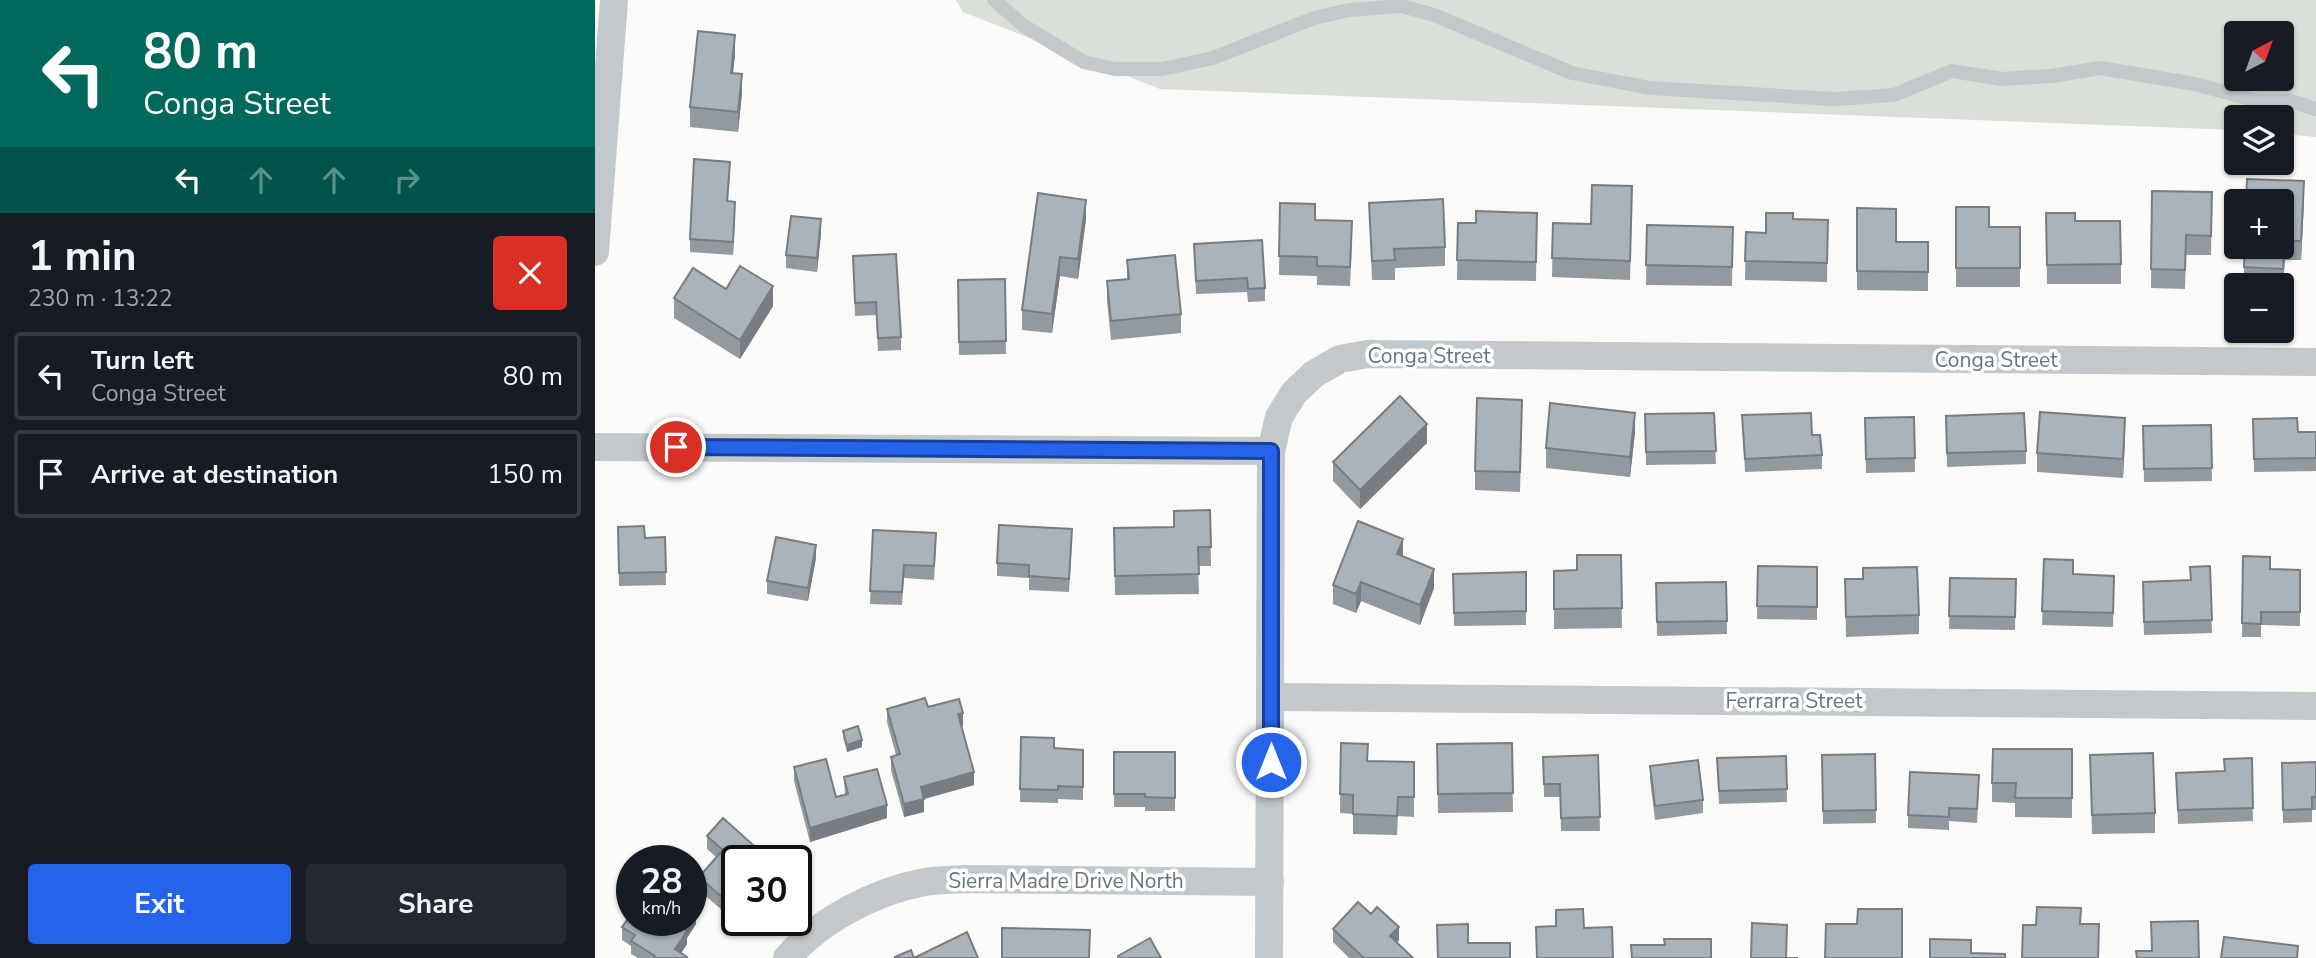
<!DOCTYPE html>
<meta charset="utf-8">
<style>
:root{--surface:#171b24;--page:#242831;--text:#f1f3f6;--muted:#9ea1a6;--line:#363941;--accent:#2563eb}
body{margin:0;font-family:"Nunito Sans",sans-serif;background:var(--page);color:var(--text);height:100vh;display:flex;flex-direction:column;font-size:26px;white-space:nowrap}
*{box-sizing:border-box;margin:0}
p{font-size:23px;color:var(--muted)}
.icon{flex:none;width:38px;height:38px;fill:none;stroke:currentColor;stroke-width:2;stroke-linecap:round;stroke-linejoin:round}
.map{position:relative;flex:1;overflow:hidden}
.drawer{display:flex;flex-direction:column;background:var(--surface);width:595px}
.drawer>*{flex:none}
.guide{background:#00695c;color:#fff;overflow:hidden}
.needle{width:46px;rotate:41deg}
.controls{position:absolute;left:1629px;top:21px;display:grid;gap:14px}
.controls a{display:grid;place-items:center;width:70px;height:70px;border-radius:7px;background:var(--surface);box-shadow:0 2px 5px #0004;font-size:35px}
.speed{position:absolute;left:21px;top:845px;display:flex;gap:14px;font-size:35px;font-weight:700;text-align:center}
.speed>*{display:grid;place-content:center;width:91px;height:91px;border-radius:50%;background:var(--surface);box-shadow:0 2px 5px #0004;line-height:1}
.speed small{font-size:18px;font-weight:400}
.speed .limit{border:4px solid #111;border-radius:10px;background:#fff;color:#111}
.pin{position:absolute;display:grid;place-items:center;width:60px;height:60px;color:#fff;margin:-30px;border:4px solid #fff;border-radius:50%;box-shadow:0 2px 7px #0007}
.me{position:absolute;width:77px;margin:-38px;rotate:0deg;stroke-linejoin:round;filter:drop-shadow(0 0 5px #0008)}
.turn{display:flex;align-items:center;gap:24px;height:147px;padding:0 28px;font-size:32px}
.turn .icon{width:91px;height:91px;stroke-width:2.5}
.turn b{display:block;font-size:49px;line-height:60px}
.lanes{display:flex;align-items:center;height:66px;padding:0 28px;background:#0003;justify-content:center;gap:35px;direction:ltr}
.lanes .off{opacity:.35}
.round{display:grid;place-items:center;flex:none;width:74px;height:74px;border-radius:7px;background:var(--page)}
.summary{display:flex;align-items:center;justify-content:space-between;height:119px;padding:0 28px}
h1{font-size:42px;font-weight:700;line-height:52px}
.primary-button{display:flex;gap:14px;margin-top:auto;padding:14px 28px}
.primary-button a{flex:1;height:80px;border-radius:7px;background:var(--accent);color:#fff;font-size:28px;font-weight:700;line-height:80px;text-align:center}
.primary-button a+a{background:var(--page);color:var(--text)}
ul{padding:0;list-style:none}
li{display:flex;align-items:center;gap:21px;height:88px;margin:0 14px 10px;padding:0 14px;border:4px solid var(--line);border-radius:7px}
li div{flex:1}
li b{display:block;font-size:26px}
li em{font-style:normal}
main{display:flex;flex:1;min-height:0}
.map>svg:first-child{display:block}
.green{fill:#dadfd7;fill-rule:evenodd}
.lines{fill:none;stroke-linecap:round;stroke-linejoin:round}
.lane{stroke:#c3c8cc;stroke-width:14}
.street{stroke:#c3c8cc;stroke-width:28}
.wall{fill:#929a9f}
.shaded-wall{fill:#777d82}
.building{fill:#aab3b9;stroke:#777d82;stroke-width:2}
.route-casing{stroke:#184099;stroke-width:18}
.route{stroke:#2563eb;stroke-width:12}
.labels{text-anchor:middle;dominant-baseline:central;stroke-width:7;stroke-linejoin:round;paint-order:stroke}
.street-label{font-size:21px;fill:#657683;stroke:#fff}
</style>
<main>
<section class="drawer">
<div class="guide">
<div class="turn"><svg class="icon" aria-label="left" viewBox="0 0 24 24"><path d="M17 20v-9H6M10 6l-5 5 5 5"/></svg><div><b>80 m</b>Conga Street</div></div>
<div class="lanes"><svg class="icon" aria-label="left" viewBox="0 0 24 24"><path d="M17 20v-9H6M10 6l-5 5 5 5"/></svg><svg class="icon off" aria-label="ahead" viewBox="0 0 24 24"><path d="M12 20V5M6 11l6-6 6 6"/></svg><svg class="icon off" aria-label="ahead" viewBox="0 0 24 24"><path d="M12 20V5M6 11l6-6 6 6"/></svg><svg class="icon off" aria-label="right" viewBox="0 0 24 24"><path d="M7 20v-9h11M14 6l5 5-5 5"/></svg></div>
</div>
<div class="summary"><div><h1>1 min</h1><p>230 m · 13:22</p></div><a class="round" style="background:#d93025;color:#fff"><svg class="icon" aria-label="close" viewBox="0 0 24 24"><path d="M6 6l12 12M18 6L6 18"/></svg></a></div>
<ul>
<li><svg class="icon" aria-label="left" viewBox="0 0 24 24"><path d="M17 20v-9H6M10 6l-5 5 5 5"/></svg><div><b>Turn left</b><p>Conga Street</p></div><em>80 m</em></li>
<li><svg class="icon" aria-label="arrive" viewBox="0 0 24 24"><path d="M6 21V4h12l-3 4 3 4H6"/></svg><div><b>Arrive at destination</b></div><em>150 m</em></li>
</ul>
<div class="primary-button"><a>Exit</a><a>Share</a></div>
</section>
<div class="map">
<svg width="1721" height="958" viewBox="0 0 1721 958">
<rect width="100%" height="100%" fill="#fafaf8"/>
<path class="green" d="M361,0H1721V137L1687,134V117H1642L1641,130L565,89L368,12ZM1642,33H1687V79H1642Z"/>
<g class="lines">
<polyline class="lane" points="399,0 429,26 489,62 520,69 567,69 618,58 719,18 754,10 807,6 839,15 977,73 1055,88 1239,99 1299,95 1357,71 1407,79 1457,76 1505,68 1600,84 1662,101 1696,101 1721,109"/>
<g class="street">
<polyline points="0,252 19,0"/>
<polyline points="0,447 676,451"/>
<polyline points="676,697 1721,706"/>
<path d="M192,958C225,920 280,891 330,882C342,880 356,880 368,879L675,882"/>
<polyline points="674,958 676,451 684,417 699,393 719,374 745,359 772,354 1721,362"/>
</g>
</g>
<g class="wall">
<polygon points="140,54 138,73 147,93 143,132 95,127 95,107"/>
<polygon points="135,175 133,201 140,215 138,255 95,252 95,239"/>
<polygon points="1557,191 1617,192 1616,255 1591,255 1590,289 1556,288"/>
<polygon points="1709,201 1706,260 1690,260 1688,288 1687,288 1687,285 1649,285 1649,267"/>
<polygon points="685,203 720,220 757,240 755,286 722,285 722,276 684,275"/>
<polygon points="774,203 850,247 850,266 800,268 800,280 777,280"/>
<polygon points="1037,206 1035,280 957,277 958,223 996,224"/>
<polygon points="1361,207 1394,227 1425,227 1425,287 1361,287"/>
<polygon points="1262,208 1301,242 1333,242 1333,291 1262,290"/>
<polygon points="942,213 941,281 862,280 863,223 881,223"/>
<polygon points="1451,213 1480,221 1526,264 1526,284 1452,284"/>
<polygon points="491,219 483,279 465,276 457,333 427,330 427,310"/>
<polygon points="1198,219 1233,220 1232,282 1150,280 1151,232 1171,233"/>
<polygon points="1052,225 1138,227 1137,286 1051,285"/>
<polygon points="226,233 222,272 191,268 191,255"/>
<polygon points="599,244 670,288 670,301 653,302 652,292 601,294"/>
<polygon points="258,256 306,337 306,350 283,351 281,315 260,316"/>
<polygon points="532,260 586,314 586,333 516,340 512,301 512,281 532,279"/>
<polygon points="410,279 411,354 364,355 363,280"/>
<polygon points="79,298 178,306 145,359 79,318"/>
<polygon points="1119,413 1121,464 1051,465 1050,414"/>
<polygon points="1147,415 1217,435 1227,455 1227,469 1150,472"/>
<polygon points="1351,416 1431,451 1431,464 1352,467"/>
<polygon points="1319,417 1320,472 1271,473 1270,418"/>
<polygon points="927,419 925,492 880,490 880,471"/>
<polygon points="1658,419 1703,432 1721,432 1721,471 1659,472"/>
<polygon points="1616,425 1617,481 1549,482 1548,426"/>
<polygon points="1040,432 1035,477 951,468 951,448"/>
<polygon points="1530,437 1528,478 1442,472 1442,453"/>
<polygon points="832,443 765,509 738,481 738,462"/>
<polygon points="615,510 616,566 603,566 604,594 520,595 519,528 579,527 579,511"/>
<polygon points="23,527 50,538 70,537 71,585 24,586"/>
<polygon points="278,530 341,546 339,580 309,578 307,605 275,604"/>
<polygon points="477,542 474,592 434,590 434,578 402,576 402,563"/>
<polygon points="1026,555 1027,628 959,629 959,571 982,570"/>
<polygon points="1648,556 1675,569 1705,570 1705,626 1666,625 1666,637 1647,637"/>
<polygon points="808,557 839,588 825,625 766,601 761,613 738,604 738,585"/>
<polygon points="221,558 213,601 172,594 172,581"/>
<polygon points="1449,559 1478,574 1519,576 1518,627 1447,625"/>
<polygon points="1163,566 1222,567 1222,620 1162,619"/>
<polygon points="1615,566 1617,633 1549,635 1548,595 1595,580 1595,567"/>
<polygon points="1268,568 1324,615 1324,634 1251,637 1250,579 1268,579"/>
<polygon points="931,572 931,625 859,626 858,574"/>
<polygon points="1355,578 1421,579 1420,630 1354,629"/>
<polygon points="1131,582 1132,634 1062,636 1061,583"/>
<polygon points="333,707 368,726 367,727 379,785 329,799 329,812 309,817 296,770 296,757 301,755 292,722 292,709"/>
<polygon points="248,731 267,747 252,752 248,737"/>
<polygon points="426,737 459,748 488,750 488,800 463,799 463,803 425,802"/>
<polygon points="746,743 773,761 819,762 819,817 803,816 802,835 758,834 758,814 745,813"/>
<polygon points="917,743 918,812 843,813 842,744"/>
<polygon points="1477,749 1477,818 1420,817 1420,803 1397,802 1397,783"/>
<polygon points="519,752 580,752 580,811 550,811 550,807 519,807"/>
<polygon points="1280,754 1281,823 1228,824 1227,755"/>
<polygon points="1003,755 1005,831 966,831 965,797 949,797 948,757"/>
<polygon points="1495,755 1560,813 1560,833 1497,834"/>
<polygon points="1191,756 1192,802 1124,804 1122,758"/>
<polygon points="1657,758 1658,821 1583,824 1581,773 1629,771 1629,759"/>
<polygon points="1721,762 1721,810 1717,810 1717,822 1688,823 1687,776"/>
<polygon points="1055,766 1108,800 1108,813 1060,820 1055,779"/>
<polygon points="199,767 241,797 250,795 249,777 292,818 215,842 199,781"/>
<polygon points="1384,788 1382,823 1354,821 1354,830 1313,828 1313,815"/>
<polygon points="112,836 176,861 136,918 104,890 104,877 121,857 112,849"/>
<polygon points="101,924 92,938 92,944 86,953 92,958 43,958 36,954 36,946 27,940 27,927"/>
<polygon points="738,929 804,940 802,943 818,958 754,958 738,942"/>
</g>
<g class="shaded-wall">
<polygon points="140,35 140,54 136,92 136,73"/>
<polygon points="147,74 147,93 143,132 143,112"/>
<polygon points="1709,181 1709,201 1706,260 1706,241"/>
<polygon points="491,200 491,219 483,279 483,259"/>
<polygon points="140,202 140,215 138,255 138,242"/>
<polygon points="226,219 226,233 222,272 222,258"/>
<polygon points="465,257 465,276 457,333 457,314"/>
<polygon points="178,286 178,306 145,359 145,340"/>
<polygon points="1040,413 1040,432 1035,477 1035,457"/>
<polygon points="1530,418 1530,437 1528,478 1528,459"/>
<polygon points="832,424 832,443 765,509 765,490"/>
<polygon points="808,539 808,558 802,554"/>
<polygon points="221,545 221,558 213,601 213,588"/>
<polygon points="839,569 839,588 825,625 825,605"/>
<polygon points="766,582 766,601 761,613 761,594"/>
<polygon points="368,713 368,726 363,728 363,714"/>
<polygon points="267,740 267,747 252,752 252,745"/>
<polygon points="379,772 379,785 329,799 329,812 309,817 309,804 326,787"/>
<polygon points="292,805 292,818 215,842 215,828"/>
<polygon points="142,899 142,912 136,918 136,905"/>
<polygon points="101,910 101,924 92,938 92,944 83,958 80,949 89,929 94,920 96,920 96,918"/>
<polygon points="804,927 804,940 795,950 795,936"/>
</g>
<g class="building">
<polygon points="103,31 140,35 136,73 147,74 143,112 95,107"/>
<polygon points="99,159 135,162 132,201 140,202 138,242 95,239"/>
<polygon points="1652,179 1709,181 1706,241 1690,241 1688,269 1649,267 1650,247 1687,247 1687,201 1651,201"/>
<polygon points="997,185 1037,186 1035,261 957,258 958,223 996,224"/>
<polygon points="1557,191 1617,192 1616,236 1591,235 1590,270 1556,269"/>
<polygon points="443,193 491,200 483,259 465,257 457,314 427,310"/>
<polygon points="848,199 850,247 799,249 800,260 777,261 774,203"/>
<polygon points="685,203 720,204 720,220 757,221 755,267 722,266 722,257 684,256"/>
<polygon points="1361,207 1394,207 1394,227 1425,227 1425,268 1361,268"/>
<polygon points="1262,208 1301,209 1301,242 1333,242 1333,272 1262,271"/>
<polygon points="881,211 942,213 941,262 862,260 863,223 881,223"/>
<polygon points="1171,213 1198,213 1198,219 1233,220 1232,263 1150,261 1151,232 1171,233"/>
<polygon points="1451,213 1480,213 1480,221 1525,221 1526,264 1452,265"/>
<polygon points="196,216 226,219 222,258 191,255"/>
<polygon points="1052,225 1138,227 1137,267 1051,265"/>
<polygon points="667,240 670,288 653,289 652,278 601,281 599,244"/>
<polygon points="301,254 306,337 283,338 281,302 260,303 258,256"/>
<polygon points="580,255 586,314 516,321 512,281 534,279 532,260"/>
<polygon points="145,266 178,286 145,340 79,298 98,268 131,289"/>
<polygon points="410,279 411,341 364,342 363,280"/>
<polygon points="805,396 832,424 765,490 738,462"/>
<polygon points="882,398 927,400 925,472 880,471"/>
<polygon points="955,403 1040,413 1035,457 951,448"/>
<polygon points="1445,412 1530,418 1528,459 1442,453"/>
<polygon points="1119,413 1121,451 1051,452 1050,414"/>
<polygon points="1216,413 1217,435 1225,435 1227,455 1150,459 1147,415"/>
<polygon points="1429,413 1431,451 1352,453 1351,416"/>
<polygon points="1319,417 1320,458 1271,459 1270,418"/>
<polygon points="1702,418 1703,432 1721,432 1721,458 1659,459 1658,419"/>
<polygon points="1616,425 1617,468 1549,469 1548,426"/>
<polygon points="615,510 616,547 603,547 604,574 520,576 519,528 579,527 579,511"/>
<polygon points="763,521 808,539 802,554 839,569 825,605 766,582 761,594 738,585"/>
<polygon points="404,525 477,529 474,579 434,576 434,565 402,563"/>
<polygon points="49,526 50,538 70,537 71,572 24,573 23,527"/>
<polygon points="278,530 341,533 339,566 309,565 307,592 275,591"/>
<polygon points="181,537 221,545 213,588 172,581"/>
<polygon points="982,555 1026,555 1027,608 959,609 959,571 982,570"/>
<polygon points="1648,556 1675,557 1675,569 1705,570 1705,612 1666,612 1666,624 1647,623"/>
<polygon points="1449,559 1478,560 1478,574 1519,576 1518,613 1447,611"/>
<polygon points="1163,566 1222,567 1222,607 1162,606"/>
<polygon points="1615,566 1617,620 1549,622 1548,582 1596,580 1595,567"/>
<polygon points="1322,567 1324,615 1251,617 1250,579 1268,579 1268,568"/>
<polygon points="931,572 931,611 859,613 858,574"/>
<polygon points="1355,578 1421,579 1420,617 1354,616"/>
<polygon points="1131,582 1132,621 1062,622 1061,583"/>
<polygon points="330,698 333,707 364,699 368,713 363,714 379,772 326,787 329,799 309,804 296,757 305,754 292,709"/>
<polygon points="263,726 267,740 252,745 248,731"/>
<polygon points="426,737 459,738 459,748 488,750 488,787 463,786 463,790 425,789"/>
<polygon points="746,743 773,744 772,761 819,762 819,797 803,797 802,816 758,814 758,795 745,794"/>
<polygon points="917,743 918,793 843,794 842,744"/>
<polygon points="1398,749 1477,749 1477,798 1420,798 1421,783 1397,783"/>
<polygon points="519,752 580,752 580,798 550,797 550,794 519,794"/>
<polygon points="1558,753 1560,813 1497,815 1495,755"/>
<polygon points="1280,754 1281,810 1228,811 1227,755"/>
<polygon points="1003,755 1005,817 966,818 965,784 949,784 948,757"/>
<polygon points="1191,756 1192,789 1124,791 1122,758"/>
<polygon points="1657,758 1658,808 1583,810 1581,773 1630,771 1629,759"/>
<polygon points="231,759 241,797 253,794 249,777 282,769 292,805 215,828 199,767"/>
<polygon points="1103,760 1108,800 1060,806 1055,766"/>
<polygon points="1721,762 1721,797 1717,797 1717,809 1688,810 1687,763"/>
<polygon points="1315,772 1384,775 1382,809 1354,808 1354,817 1313,815"/>
<polygon points="128,818 176,861 142,861 142,899 136,905 104,877 128,850 112,836"/>
<polygon points="763,902 776,914 782,907 804,927 795,936 818,958 769,958 738,929"/>
<polygon points="96,907 101,910 96,918"/>
<polygon points="1442,907 1486,908 1485,924 1504,924 1503,958 1427,958 1428,925 1441,925"/>
<polygon points="988,909 989,928 1017,927 1018,958 942,958 941,927 961,926 961,910"/>
<polygon points="1263,909 1307,909 1307,958 1230,958 1231,924 1262,924"/>
<polygon points="37,913 37,920 94,920 89,929 92,931 80,949 92,957 91,958 59,958 60,956 36,941 40,935 27,927"/>
<polygon points="1603,921 1604,958 1542,958 1541,951 1557,951 1556,922"/>
<polygon points="1157,923 1192,925 1191,958 1203,958 1156,958"/>
<polygon points="873,924 873,943 915,943 915,958 843,958 842,925"/>
<polygon points="407,928 495,930 494,958 407,958"/>
<polygon points="372,932 383,958 300,958 300,957 316,950 319,958"/>
<polygon points="1629,937 1703,946 1702,958 1626,958"/>
<polygon points="555,938 566,958 523,958 523,956"/>
<polygon points="1069,939 1116,939 1116,958 1037,958 1036,945 1070,945"/>
<polygon points="1335,939 1376,940 1376,953 1410,954 1410,958 1335,958"/>
</g>
<g class="lines">
<g class="route-casing">
<polyline id="route" points="81,447 676,451 676,762"/>
</g>
<use href="#route" class="route"/>
</g>
<g class="labels">
<g class="street-label">
<text x="834" y="356">Conga Street</text>
<text x="1401" y="360">Conga Street</text>
<text x="1199" y="701">Ferrarra Street</text>
<text x="471" y="881">Sierra Madre Drive North</text>
</g>
</g>
</svg>
<div class="controls">
<a><svg class="needle" viewBox="-14 -14 28 28"><path d="M0-13l5 13h-10z" fill="#e53935"/><path d="M0 13l5-13h-10z" fill="#9ea1a6"/></svg></a>
<a><svg class="icon" aria-label="layers" viewBox="0 0 24 24"><path d="M12 4l9 5-9 5-9-5zM3 14l9 5 9-5"/></svg></a>
<a>+</a>
<a>−</a>
</div>
<div class="speed"><div>28<small>km/h</small></div><div class="limit">30</div></div>
<div class="pin" style="left:81px;top:447px;background:#d93025"><svg class="icon" aria-label="arrive" viewBox="0 0 24 24"><path d="M6 21V4h12l-3 4 3 4H6"/></svg></div>
<svg class="me" style="left:676px;top:762px" viewBox="-20 -20 40 40"><circle r="17" fill="#2563eb" stroke="#fff" stroke-width="3"/><path d="M0-11L8 9 0 5-8 9z" fill="#fff"/></svg>
</div>
</main>
